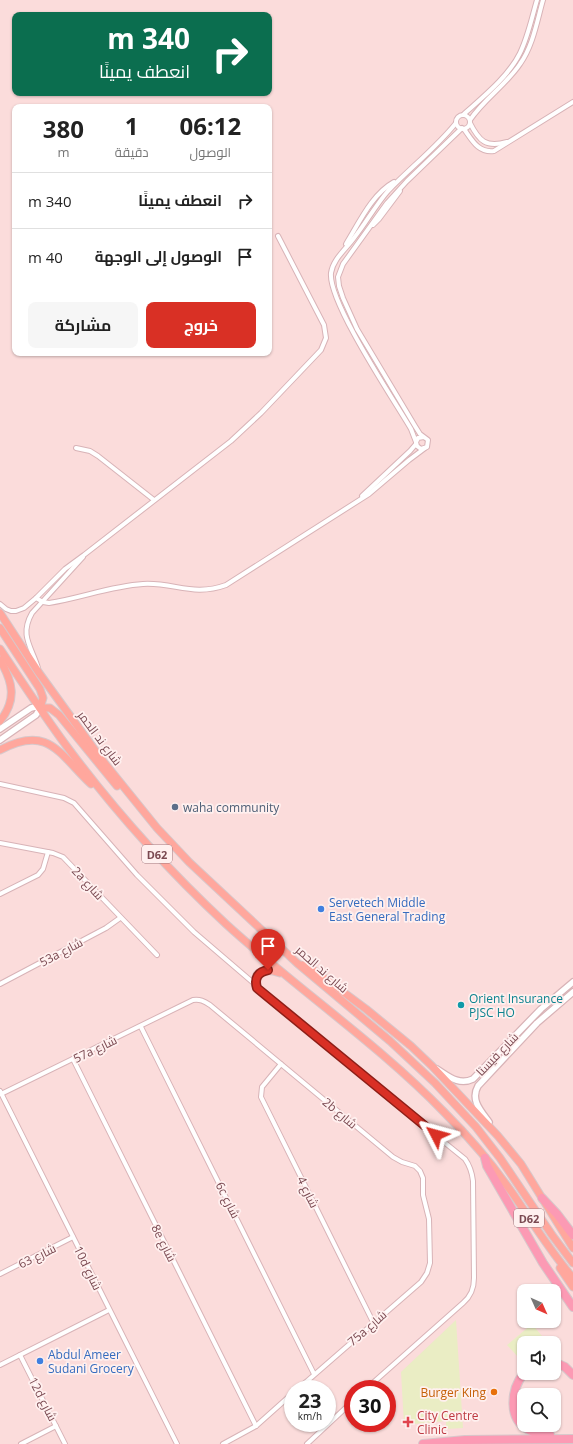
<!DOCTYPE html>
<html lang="ar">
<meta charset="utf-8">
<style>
:root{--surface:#fff;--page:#f6f6f6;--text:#222;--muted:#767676;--line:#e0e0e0;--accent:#d93025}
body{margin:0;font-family:"Open Sans",Cairo,sans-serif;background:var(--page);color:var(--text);direction:rtl;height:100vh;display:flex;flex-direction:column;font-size:15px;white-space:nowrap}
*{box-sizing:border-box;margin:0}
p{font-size:13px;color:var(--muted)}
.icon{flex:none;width:22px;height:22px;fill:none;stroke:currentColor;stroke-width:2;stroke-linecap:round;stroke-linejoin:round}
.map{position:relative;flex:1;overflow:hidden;direction:ltr}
.side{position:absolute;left:12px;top:104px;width:260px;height:252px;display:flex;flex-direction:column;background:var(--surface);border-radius:8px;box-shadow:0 1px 3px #0004;direction:rtl}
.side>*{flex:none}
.hud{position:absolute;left:12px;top:12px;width:260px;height:84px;border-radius:8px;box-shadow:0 1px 3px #0004;direction:rtl;background:#0b6e4f;color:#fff;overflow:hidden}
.needle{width:26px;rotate:135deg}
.tools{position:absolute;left:517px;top:1284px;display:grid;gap:8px}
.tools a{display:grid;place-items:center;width:44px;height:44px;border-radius:8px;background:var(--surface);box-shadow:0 1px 3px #0004;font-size:20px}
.speed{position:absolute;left:284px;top:1380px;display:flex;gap:8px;font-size:20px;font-weight:700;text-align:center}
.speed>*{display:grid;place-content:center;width:52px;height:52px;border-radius:50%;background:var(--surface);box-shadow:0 1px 3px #0004;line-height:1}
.speed small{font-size:10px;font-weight:400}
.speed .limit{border:6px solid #d22;background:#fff;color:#111}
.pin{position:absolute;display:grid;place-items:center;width:34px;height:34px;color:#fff;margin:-41px -17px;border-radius:50% 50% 50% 0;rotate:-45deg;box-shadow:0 0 4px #0007}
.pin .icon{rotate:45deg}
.me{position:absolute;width:44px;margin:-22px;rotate:309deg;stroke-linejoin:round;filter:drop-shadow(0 0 3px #0008)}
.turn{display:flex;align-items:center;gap:14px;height:84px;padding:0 16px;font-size:18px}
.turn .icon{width:52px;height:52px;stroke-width:2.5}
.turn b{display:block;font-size:28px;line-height:34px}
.eta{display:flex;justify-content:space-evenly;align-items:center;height:68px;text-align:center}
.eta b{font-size:24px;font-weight:700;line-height:28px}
.action{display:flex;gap:8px;margin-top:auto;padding:8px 16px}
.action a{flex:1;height:46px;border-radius:8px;background:var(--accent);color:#fff;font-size:16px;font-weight:700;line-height:46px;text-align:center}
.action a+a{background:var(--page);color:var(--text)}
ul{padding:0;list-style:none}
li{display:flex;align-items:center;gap:12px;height:56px;padding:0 16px;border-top:1px solid var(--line)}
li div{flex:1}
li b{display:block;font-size:15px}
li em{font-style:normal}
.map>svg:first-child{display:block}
.residential{fill:#fbdcdb;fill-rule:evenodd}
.green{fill:#eaedc4}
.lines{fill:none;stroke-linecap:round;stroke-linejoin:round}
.minor-casing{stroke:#d8b3b7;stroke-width:6}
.tertiary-casing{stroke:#d8b3b7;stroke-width:8}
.primary-casing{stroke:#d7c8cb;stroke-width:9}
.motorway-casing{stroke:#d7c8cb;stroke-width:10}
.minor{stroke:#fff;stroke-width:4}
.tertiary{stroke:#fff;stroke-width:5.5}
.primary{stroke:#ffa79d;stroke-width:7}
.motorway{stroke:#fc9ab4;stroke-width:8}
.route-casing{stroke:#8d1f18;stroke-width:10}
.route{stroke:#d93025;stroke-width:7}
.service-dot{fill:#5c6f8a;stroke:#fff0ef;stroke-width:1.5}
.shop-dot{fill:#3f7fe0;stroke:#fff0ef;stroke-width:1.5}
.culture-dot{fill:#0f9aa8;stroke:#fff0ef;stroke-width:1.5}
.food-dot{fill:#e8710a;stroke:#fff0ef;stroke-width:1.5}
.health-dot{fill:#e0444e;stroke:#fff0ef;stroke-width:1.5}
.labels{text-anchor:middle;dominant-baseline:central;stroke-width:3.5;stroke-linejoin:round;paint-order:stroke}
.shield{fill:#fff0ef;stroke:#a27b80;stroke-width:1}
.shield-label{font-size:11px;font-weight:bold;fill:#7a4951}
.street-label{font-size:12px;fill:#7a4951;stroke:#fff0ef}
.service-label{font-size:12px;fill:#4e5e75;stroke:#fff0ef;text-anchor:start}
.shop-label{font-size:12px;fill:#366cbe;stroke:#fff0ef;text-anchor:start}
.culture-label{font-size:12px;fill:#0d838f;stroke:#fff0ef;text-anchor:start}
.food-label{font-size:12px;fill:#c56008;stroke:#fff0ef;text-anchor:end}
.health-label{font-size:12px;fill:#be3a42;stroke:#fff0ef;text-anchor:start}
</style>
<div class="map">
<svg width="573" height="1444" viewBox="0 0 573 1444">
<rect width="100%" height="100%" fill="#fee9e7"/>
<path class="residential" d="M0,0H573V1444H0ZM15,15H269V93H15ZM15,107H269V353H15ZM524,1291H554V1321H524ZM524,1343H554V1373H524ZM293,1389H327V1423H293ZM353,1389H387V1423H353ZM524,1395H554V1425H524Z"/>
<g class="green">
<polygon points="456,1320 463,1428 446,1429 446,1421 404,1425 401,1372"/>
<polygon points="532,1324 542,1336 534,1343 524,1343 524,1351 518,1357 507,1345"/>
</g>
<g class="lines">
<g class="minor-casing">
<g id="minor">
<path d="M464,114C483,97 509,76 520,53C528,37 532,17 537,0"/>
<circle cx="463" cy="122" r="7"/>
<path d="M470,120C484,99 506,85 520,64C533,46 537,21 543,0"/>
<path d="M470,123C479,141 486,148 507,142"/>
<path d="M464,129C472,140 478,153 494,151L573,102"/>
<polyline points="373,225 379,219 400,191"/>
<path d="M346,244C359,223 372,194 394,182"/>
<polyline points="424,437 418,438 416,442 417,446 421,449 427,447 428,440 420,434 415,426 357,329 343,298 339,286 338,277 343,264 387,203 407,181 462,128"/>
<path d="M416,442L411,429C394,400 328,302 331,273C333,259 346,249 354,238C366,223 375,206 388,191C410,168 436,148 456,123"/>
<polyline points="76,448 90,451 98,456 154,500"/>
<polyline points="362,496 410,451 416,444"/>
<path d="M36,598L43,602L49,603C81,598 111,586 143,584C174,582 193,597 226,585L369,494L409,460L425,448"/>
<polyline points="0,604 6,609 11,611 16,611 24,608 36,598 65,569 84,555 231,441 261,413 321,350 326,338 324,325 278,236"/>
<path d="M38,668C32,647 19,636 32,613L83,557"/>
<path d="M0,784L64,798L74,803L137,875L194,932L355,1070L465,1159C470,1166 472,1172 473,1181L474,1278C474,1289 471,1296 463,1303L366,1389"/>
<polyline points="0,843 53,853 63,857 157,955"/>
<polyline points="0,894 38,875 43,869 48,852"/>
<polyline points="0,984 106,928 120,918"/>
<polyline points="141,1027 314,1374"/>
<polyline points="73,1059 256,1426"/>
<polyline points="281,1064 262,1087 261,1097 373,1322"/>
<polyline points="0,1091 177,1444"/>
<path d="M1,1094L193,1000C200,999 204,1001 210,1005L393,1157L402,1162L415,1166L420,1171L423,1178V1195L429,1219L430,1263L427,1273L421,1282L298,1389"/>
<polyline points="0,1274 73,1237"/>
<polyline points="20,1355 65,1444"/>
<polyline points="0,1365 109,1310"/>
<polyline points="21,1444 56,1426"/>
<polyline points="223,1444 256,1426 293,1393"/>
<polyline points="307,1444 353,1401"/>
</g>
</g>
<g class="tertiary-casing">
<g id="tertiary">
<polyline points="0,729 31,708 35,707 40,708 36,715 0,740"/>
<path d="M437,1069C448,1076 459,1086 473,1079L541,1009L573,982"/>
<path d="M489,1122C481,1111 470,1100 478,1086L537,1023L573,992"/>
</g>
</g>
<g class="primary-casing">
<g id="primary">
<polyline points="0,613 39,673 102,760 157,828 189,862 297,963 390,1041 435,1083 476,1127 500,1158 552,1235 573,1263"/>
<polyline points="0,628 40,689 43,698 40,708 50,708 59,715 117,786"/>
<path d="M0,649C22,682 44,716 68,748C115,811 169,871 226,924C297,989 377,1043 444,1112C469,1137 493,1165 513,1194C533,1223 550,1251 573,1278"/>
<path d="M0,660C13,682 17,700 0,721"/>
<path d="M0,750C49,724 59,754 91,784"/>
<polyline points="303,965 315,971 366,1009 411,1046 432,1066 498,1136 521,1164 573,1248"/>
<path d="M257,988C251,968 268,969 280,973"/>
<polyline points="560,1268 573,1287"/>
</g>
</g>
<g class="motorway-casing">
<g id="motorway">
<polyline points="485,1158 487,1166 543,1263 573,1307"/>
<polyline points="542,1198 557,1214 573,1235"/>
<polyline points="554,1362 565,1367 573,1375"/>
<path d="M524,1373C511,1389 507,1419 529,1430C536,1434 543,1435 550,1435"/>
<polyline points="423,1444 465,1440 573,1439"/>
</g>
</g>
<use href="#minor" class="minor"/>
<use href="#tertiary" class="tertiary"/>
<use href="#primary" class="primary"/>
<use href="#motorway" class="motorway"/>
</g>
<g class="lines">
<g class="route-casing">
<path id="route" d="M268,970C258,972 254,978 257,988L436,1135"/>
</g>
<use href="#route" class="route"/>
</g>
<circle class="service-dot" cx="175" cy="807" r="4"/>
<g class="shop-dot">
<circle cx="321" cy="909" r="4"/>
<circle cx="40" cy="1361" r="4"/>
</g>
<circle class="culture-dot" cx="461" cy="1005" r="4"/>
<circle class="food-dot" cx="494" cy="1392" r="4"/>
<path class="health-dot" d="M406 1416h4v4h4v4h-4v4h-4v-4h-4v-4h4z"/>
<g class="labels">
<g class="shield">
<rect x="142" y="845" width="30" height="18" rx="3"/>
<rect x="514" y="1209" width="30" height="18" rx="3"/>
</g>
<g class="shield-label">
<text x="157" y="854">D62</text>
<text x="529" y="1218">D62</text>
</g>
<g class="street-label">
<text transform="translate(100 738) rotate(53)">شارع ند الحمر</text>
<text transform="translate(88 883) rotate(47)">2a شارع</text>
<text transform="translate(61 952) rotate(-28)">53a شارع</text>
<text transform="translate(322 969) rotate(41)">شارع ند الحمر</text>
<text transform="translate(95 1049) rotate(-26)">57a شارع</text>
<text transform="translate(497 1054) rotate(-46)">شارع فيستا</text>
<text transform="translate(340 1113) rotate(40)">2b شارع</text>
<text transform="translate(308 1192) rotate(64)">شارع 4</text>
<text transform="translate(228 1200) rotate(63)">6c شارع</text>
<text transform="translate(164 1243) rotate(63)">8e شارع</text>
<text transform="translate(37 1256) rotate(-26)">شارع 63</text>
<text transform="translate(88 1268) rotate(64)">10d شارع</text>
<text transform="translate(367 1328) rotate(-41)">75a شارع</text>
<text transform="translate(43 1399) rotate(63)">12d شارع</text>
</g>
<g class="service-label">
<text x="183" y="807">waha community</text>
</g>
<g class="shop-label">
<text x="329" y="902">Servetech Middle<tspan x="329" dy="14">East General Trading</tspan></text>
<text x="48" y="1354">Abdul Ameer<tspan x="48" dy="14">Sudani Grocery</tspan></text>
</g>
<g class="culture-label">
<text x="469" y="998">Orient Insurance<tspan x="469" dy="14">PJSC HO</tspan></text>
</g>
<g class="food-label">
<text x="486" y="1392">Burger King</text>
</g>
<g class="health-label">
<text x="417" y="1415">City Centre<tspan x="417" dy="14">Clinic</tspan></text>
</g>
</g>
</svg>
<div class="tools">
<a><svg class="needle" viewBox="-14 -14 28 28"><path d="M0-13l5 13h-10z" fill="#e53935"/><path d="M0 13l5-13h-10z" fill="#767676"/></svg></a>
<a><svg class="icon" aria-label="sound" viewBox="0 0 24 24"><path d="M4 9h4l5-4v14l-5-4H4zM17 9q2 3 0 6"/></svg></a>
<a><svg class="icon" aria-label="search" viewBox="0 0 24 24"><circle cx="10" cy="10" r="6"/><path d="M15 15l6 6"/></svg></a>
</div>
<div class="speed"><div>23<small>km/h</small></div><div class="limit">30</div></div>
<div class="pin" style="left:268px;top:970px;background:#d93025"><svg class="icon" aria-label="arrive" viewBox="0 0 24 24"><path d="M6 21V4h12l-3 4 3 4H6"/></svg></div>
<svg class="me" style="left:436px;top:1135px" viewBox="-20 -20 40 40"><path d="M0-17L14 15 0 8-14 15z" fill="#d93025" stroke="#fff" stroke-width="4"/></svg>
<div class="hud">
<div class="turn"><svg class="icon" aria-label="right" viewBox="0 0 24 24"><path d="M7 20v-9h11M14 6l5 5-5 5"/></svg><div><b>340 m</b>انعطف يمينًا</div></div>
</div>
<section class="side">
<div class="eta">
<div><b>06:12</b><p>الوصول</p></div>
<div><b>1</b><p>دقيقة</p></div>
<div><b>380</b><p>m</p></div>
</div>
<ul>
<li><svg class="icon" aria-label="right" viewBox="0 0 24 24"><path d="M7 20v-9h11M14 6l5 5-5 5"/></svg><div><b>انعطف يمينًا</b></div><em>340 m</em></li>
<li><svg class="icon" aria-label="arrive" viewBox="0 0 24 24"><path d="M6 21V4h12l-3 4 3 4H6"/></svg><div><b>الوصول إلى الوجهة</b></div><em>40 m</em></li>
</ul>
<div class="action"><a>خروج</a><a>مشاركة</a></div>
</section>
</div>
